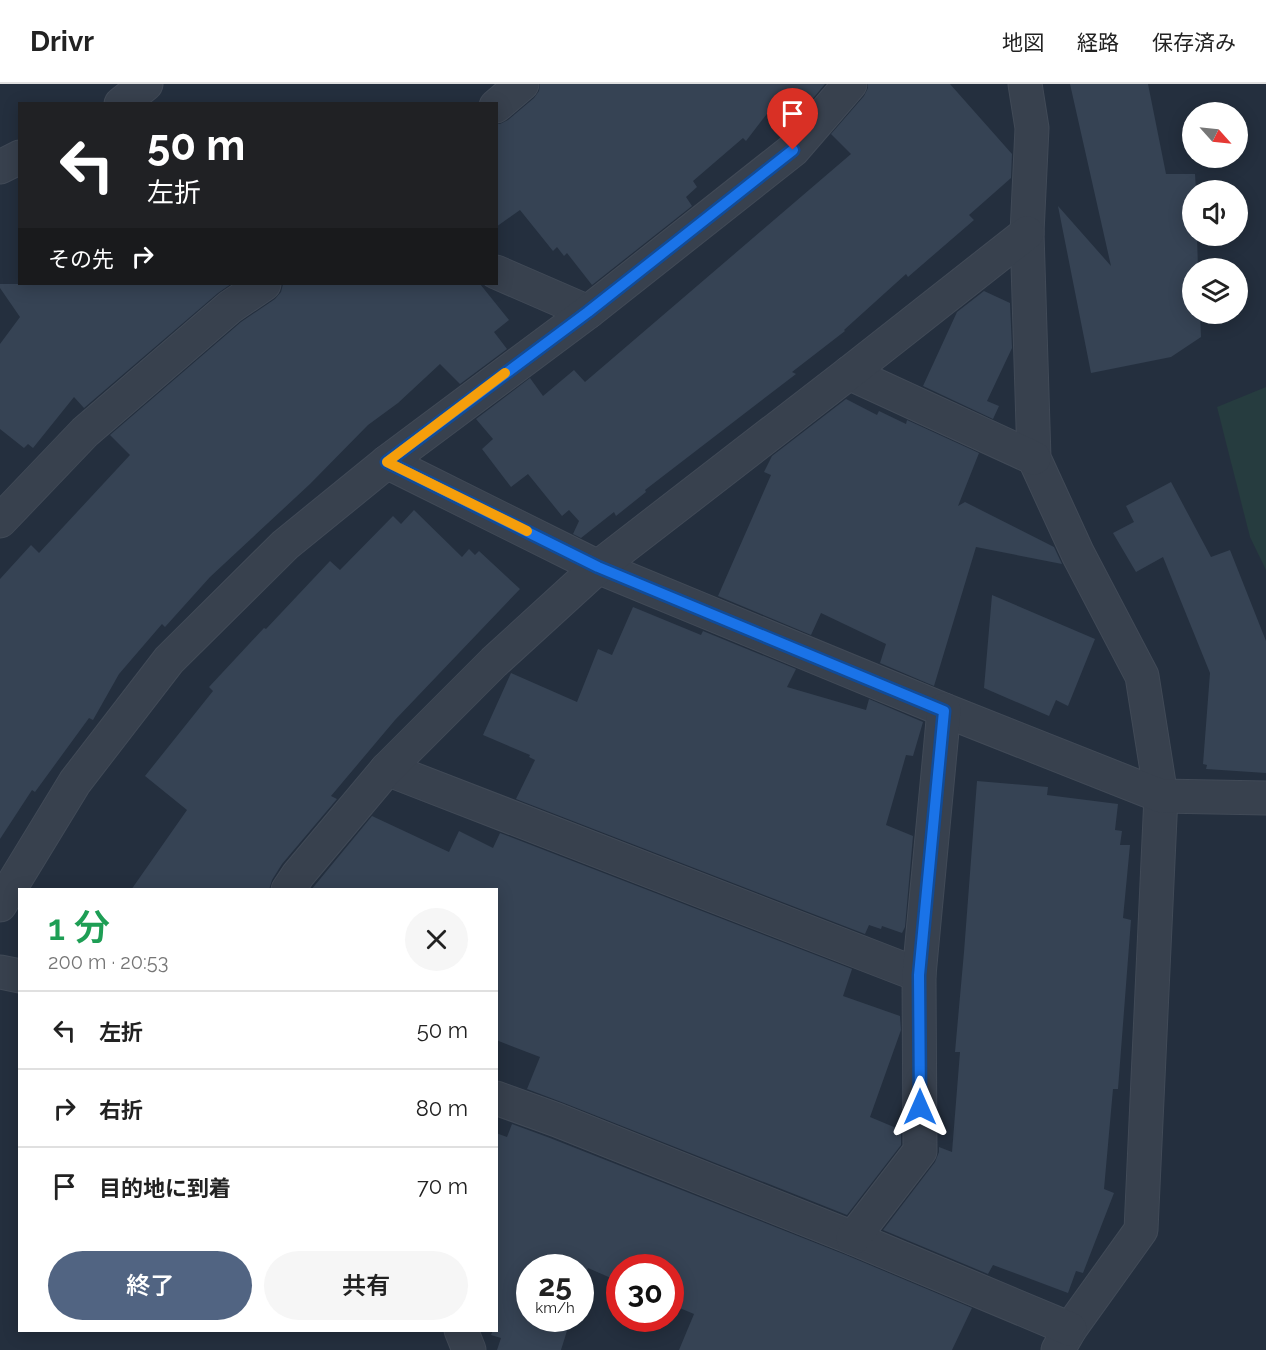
<!DOCTYPE html>
<html lang="ja">
<meta charset="utf-8">
<style>
:root{--surface:#fff;--page:#f6f6f6;--text:#222;--muted:#767676;--line:#e0e0e0;--accent:#516482}
body{margin:0;font-family:Raleway,"Noto Sans JP",sans-serif;background:var(--page);color:var(--text);height:100vh;display:flex;flex-direction:column;font-size:22px;white-space:nowrap}
*{box-sizing:border-box;margin:0}
p{font-size:20px;color:var(--muted)}
.icon{flex:none;width:33px;height:33px;fill:none;stroke:currentColor;stroke-width:2;stroke-linecap:round;stroke-linejoin:round}
.map{position:relative;flex:1;overflow:hidden}
.sheet{position:absolute;left:18px;top:804px;width:480px;height:444px;display:flex;flex-direction:column;background:var(--surface);border-radius:0px;box-shadow:0 3px 15px #0003}
.sheet>*{flex:none}
.guide{position:absolute;left:18px;top:18px;width:480px;height:183px;border-radius:0px;box-shadow:0 3px 15px #0003;background:#202124;color:#fff;overflow:hidden}
.needle{width:39px;rotate:117deg}
.fabs{position:absolute;left:1182px;top:18px;display:grid;gap:12px}
.fabs a{display:grid;place-items:center;width:66px;height:66px;border-radius:50%;background:var(--surface);box-shadow:0 3px 15px #0003;font-size:30px}
.speed{position:absolute;left:516px;top:1170px;display:flex;gap:12px;font-size:30px;font-weight:700;text-align:center}
.speed>*{display:grid;place-content:center;width:78px;height:78px;border-radius:50%;background:var(--surface);box-shadow:0 3px 15px #0003;line-height:1}
.speed small{font-size:15px;font-weight:400}
.speed .limit{border:9px solid #d22;background:#fff;color:#111}
.pin{position:absolute;display:grid;place-items:center;width:51px;height:51px;color:#fff;margin:-62px -26px;border-radius:50% 50% 50% 0;rotate:-45deg;box-shadow:0 0 6px #0007}
.pin .icon{rotate:45deg}
.me{position:absolute;width:66px;margin:-33px;rotate:0deg;stroke-linejoin:round;filter:drop-shadow(0 0 4px #0008)}
.turn{display:flex;align-items:center;gap:21px;height:126px;padding:0 30px;font-size:27px}
.turn .icon{width:78px;height:78px;stroke-width:2.5}
.turn b{display:block;font-size:42px;line-height:51px}
.then{display:flex;align-items:center;height:57px;padding:0 30px;background:#0003;gap:12px;font-size:22px}
.round{display:grid;place-items:center;flex:none;width:63px;height:63px;border-radius:32px;background:var(--page)}
.headline{display:flex;align-items:center;justify-content:space-between;height:102px;padding:0 30px}
h1{font-size:36px;font-weight:600;line-height:45px;color:#1e9e55}
.button{display:flex;gap:12px;margin-top:auto;padding:12px 30px}
.button a{flex:1;height:69px;border-radius:36px;background:var(--accent);color:#fff;font-size:24px;font-weight:600;line-height:69px;text-align:center}
.button a+a{background:var(--page);color:var(--text)}
ul{padding:0;list-style:none}
li{display:flex;align-items:center;gap:18px;height:78px;padding:0 30px;border-top:2px solid var(--line)}
li div{flex:1}
li b{display:block;font-size:22px}
li em{font-style:normal}
header{display:flex;align-items:center;gap:36px;box-sizing:border-box;height:84px;padding:0 30px;background:var(--surface);border-bottom:2px solid var(--line)}
header strong{font-size:28px}
nav{display:flex;gap:33px;margin-inline-start:auto;font-size:21px}
.map>svg:first-child{display:block}
.green{fill:#263c3f}
.building{fill:#364354}
.lines{fill:none;stroke-linecap:round;stroke-linejoin:round}
.street-casing{stroke:#414a57;stroke-width:35}
.street{stroke:#38414e;stroke-width:33}
.route-casing{stroke:#114b97;stroke-width:15}
.route{stroke:#1a73e8;stroke-width:10}
.slow{stroke:#f59e0b;stroke-width:10}
</style>
<header>
<strong>Drivr</strong>
<nav><a>地図</a><a>経路</a><a>保存済み</a></nav>
</header>
<div class="map">
<svg width="1266" height="1266" viewBox="0 0 1266 1266">
<rect width="100%" height="100%" fill="#242f3e"/>
<polygon class="green" points="1266,303 1266,486 1250,453 1217,323"/>
<g class="building">
<polygon points="540,0 825,0 805,24 786,5 746,57 743,54 693,97 697,103 686,113 692,122 592,201 567,169 564,172 557,163 553,167 520,126 496,143 496,40 500,40 508,36 534,14 539,7"/>
<polygon points="868,0 950,0 1012,70 1011,94 969,131 974,136 908,193 906,190 844,246 845,247 792,288 796,290 645,406 646,408 616,432 614,428 581,454 573,450 579,437 569,426 562,432 528,390 511,403 482,365 493,355 476,335 530,294 543,312 574,286 585,298 851,70 831,50 864,12 868,4"/>
<polygon points="1070,0 1148,0 1166,90 1195,90 1196,106 1192,106 1192,152 1197,152 1198,184 1192,184 1192,230 1200,230 1201,253 1171,273 1091,289 1058,122 1111,182"/>
<polygon points="0,200 231,200 218,209 84,324 74,313 33,364 28,360 24,364 0,345 0,260 20,233 0,204"/>
<polygon points="283,200 480,200 509,236 494,248 507,265 460,300 440,280 398,319 368,341 310,400 210,493 165,543 162,540 119,590 93,636 89,634 35,708 32,706 0,755 0,495 31,461 39,469 130,371 110,351 241,238 275,215 281,208"/>
<polygon points="984,207 1010,219 1012,264 987,317 999,322 993,335 923,302 957,228"/>
<polygon points="846,315 877,331 879,327 906,340 907,336 979,369 958,422 965,418 1054,463 1062,480 976,463 934,602 880,579 886,560 821,529 811,551 718,512 771,391 764,388 772,372"/>
<polygon points="1171,398 1211,473 1230,466 1266,557 1266,689 1206,685 1207,681 1203,680 1210,589 1163,473 1136,488 1113,449 1134,438 1126,422"/>
<polygon points="414,426 462,473 469,465 475,471 479,467 520,505 395,636 331,712 337,715 282,780 272,796 269,806 131,806 187,726 145,692 213,607 209,603 264,544 266,545 330,477 340,486 393,432 401,440"/>
<polygon points="992,511 1095,555 1068,622 1056,616 1049,632 984,604"/>
<polygon points="633,523 701,551 703,547 796,585 787,603 866,626 869,615 923,638 913,672 906,671 886,741 913,752 905,843 902,849 882,842 881,845 869,841 865,850 516,715 535,676 529,673 530,671 483,651 511,589 577,618 598,565 612,571"/>
<polygon points="977,697 1048,703 1047,711 1118,720 1115,746 1122,747 1120,761 1130,761 1123,834 1131,836 1118,1005 1113,1005 1104,1105 1114,1109 1083,1189 1076,1187 1068,1209 993,1181 988,1190 883,1146 935,1078 939,1068 939,1063 952,1068 960,968 955,968 964,868"/>
<polygon points="372,732 449,768 459,747 493,764 500,749 852,885 843,912 900,932 901,946 870,1033 901,1046 901,1061 847,1131 564,1019 527,1005 540,973 496,956 496,806 311,806"/>
<polygon points="512,1040 550,1054 846,1171 972,1224 952,1266 679,1266 694,1230 670,1220 670,1184 620,1184 620,1198 588,1184 580,1206 580,1184 530,1184 530,1234 571,1234 561,1266 497,1266 501,1254 491,1251 493,1246 496,1246 496,1049 507,1053"/>
</g>
<g class="lines">
<g class="street-casing">
<g id="street">
<polyline points="1025,0 1032,44 1027,149 1034,374 1078,470 1142,592 1161,712 1141,1146 1070,1245 1058,1266"/>
<polyline points="121,20 146,0"/>
<polyline points="496,22 522,0"/>
<polyline points="0,83 20,73"/>
<polyline points="496,188 588,228"/>
<polyline points="849,289 1034,374"/>
<polyline points="387,378 598,483 944,626 1161,712 1266,714"/>
<polyline points="0,437 85,348 230,223 264,200"/>
<polyline points="387,685 919,891"/>
<polyline points="288,806 298,791 387,685 494,578 598,483 849,289 1027,149"/>
<polyline points="0,821 75,698 169,576 285,461 387,378 588,228 793,66 850,0"/>
<polyline points="0,888 20,892"/>
<polyline points="496,1014 557,1036 853,1154 1070,1245"/>
<polyline points="853,1154 920,1067 919,891 944,626"/>
<polyline points="461,1246 469,1266"/>
</g>
</g>
<use href="#street" class="street"/>
</g>
<g class="lines">
<g class="route-casing">
<polyline id="route" points="793,66 588,228 387,378 598,483 944,627 919,891 920,1023"/>
</g>
<use href="#route" class="route"/>
<polyline class="slow" points="505,289 387,378 527,447"/>
</g>
</svg>
<div class="fabs">
<a><svg class="needle" viewBox="-14 -14 28 28"><path d="M0-13l5 13h-10z" fill="#e53935"/><path d="M0 13l5-13h-10z" fill="#767676"/></svg></a>
<a><svg class="icon" aria-label="sound" viewBox="0 0 24 24"><path d="M4 9h4l5-4v14l-5-4H4zM17 9q2 3 0 6"/></svg></a>
<a><svg class="icon" aria-label="layers" viewBox="0 0 24 24"><path d="M12 4l9 5-9 5-9-5zM3 14l9 5 9-5"/></svg></a>
</div>
<div class="speed"><div>25<small>km/h</small></div><div class="limit">30</div></div>
<div class="pin" style="left:793px;top:66px;background:#d93025"><svg class="icon" aria-label="arrive" viewBox="0 0 24 24"><path d="M6 21V4h12l-3 4 3 4H6"/></svg></div>
<svg class="me" style="left:920px;top:1023px" viewBox="-20 -20 40 40"><path d="M0-17L14 15 0 8-14 15z" fill="#1a73e8" stroke="#fff" stroke-width="4"/></svg>
<div class="guide">
<div class="turn"><svg class="icon" aria-label="left" viewBox="0 0 24 24"><path d="M17 20v-9H6M10 6l-5 5 5 5"/></svg><div><b>50 m</b>左折</div></div>
<div class="then">その先<svg class="icon" aria-label="right" viewBox="0 0 24 24"><path d="M7 20v-9h11M14 6l5 5-5 5"/></svg></div>
</div>
<section class="sheet">
<div class="headline"><div><h1>1 分</h1><p>200 m · 20:53</p></div><a class="round"><svg class="icon" aria-label="close" viewBox="0 0 24 24"><path d="M6 6l12 12M18 6L6 18"/></svg></a></div>
<ul>
<li><svg class="icon" aria-label="left" viewBox="0 0 24 24"><path d="M17 20v-9H6M10 6l-5 5 5 5"/></svg><div><b>左折</b></div><em>50 m</em></li>
<li><svg class="icon" aria-label="right" viewBox="0 0 24 24"><path d="M7 20v-9h11M14 6l5 5-5 5"/></svg><div><b>右折</b></div><em>80 m</em></li>
<li><svg class="icon" aria-label="arrive" viewBox="0 0 24 24"><path d="M6 21V4h12l-3 4 3 4H6"/></svg><div><b>目的地に到着</b></div><em>70 m</em></li>
</ul>
<div class="button"><a>終了</a><a>共有</a></div>
</section>
</div>
